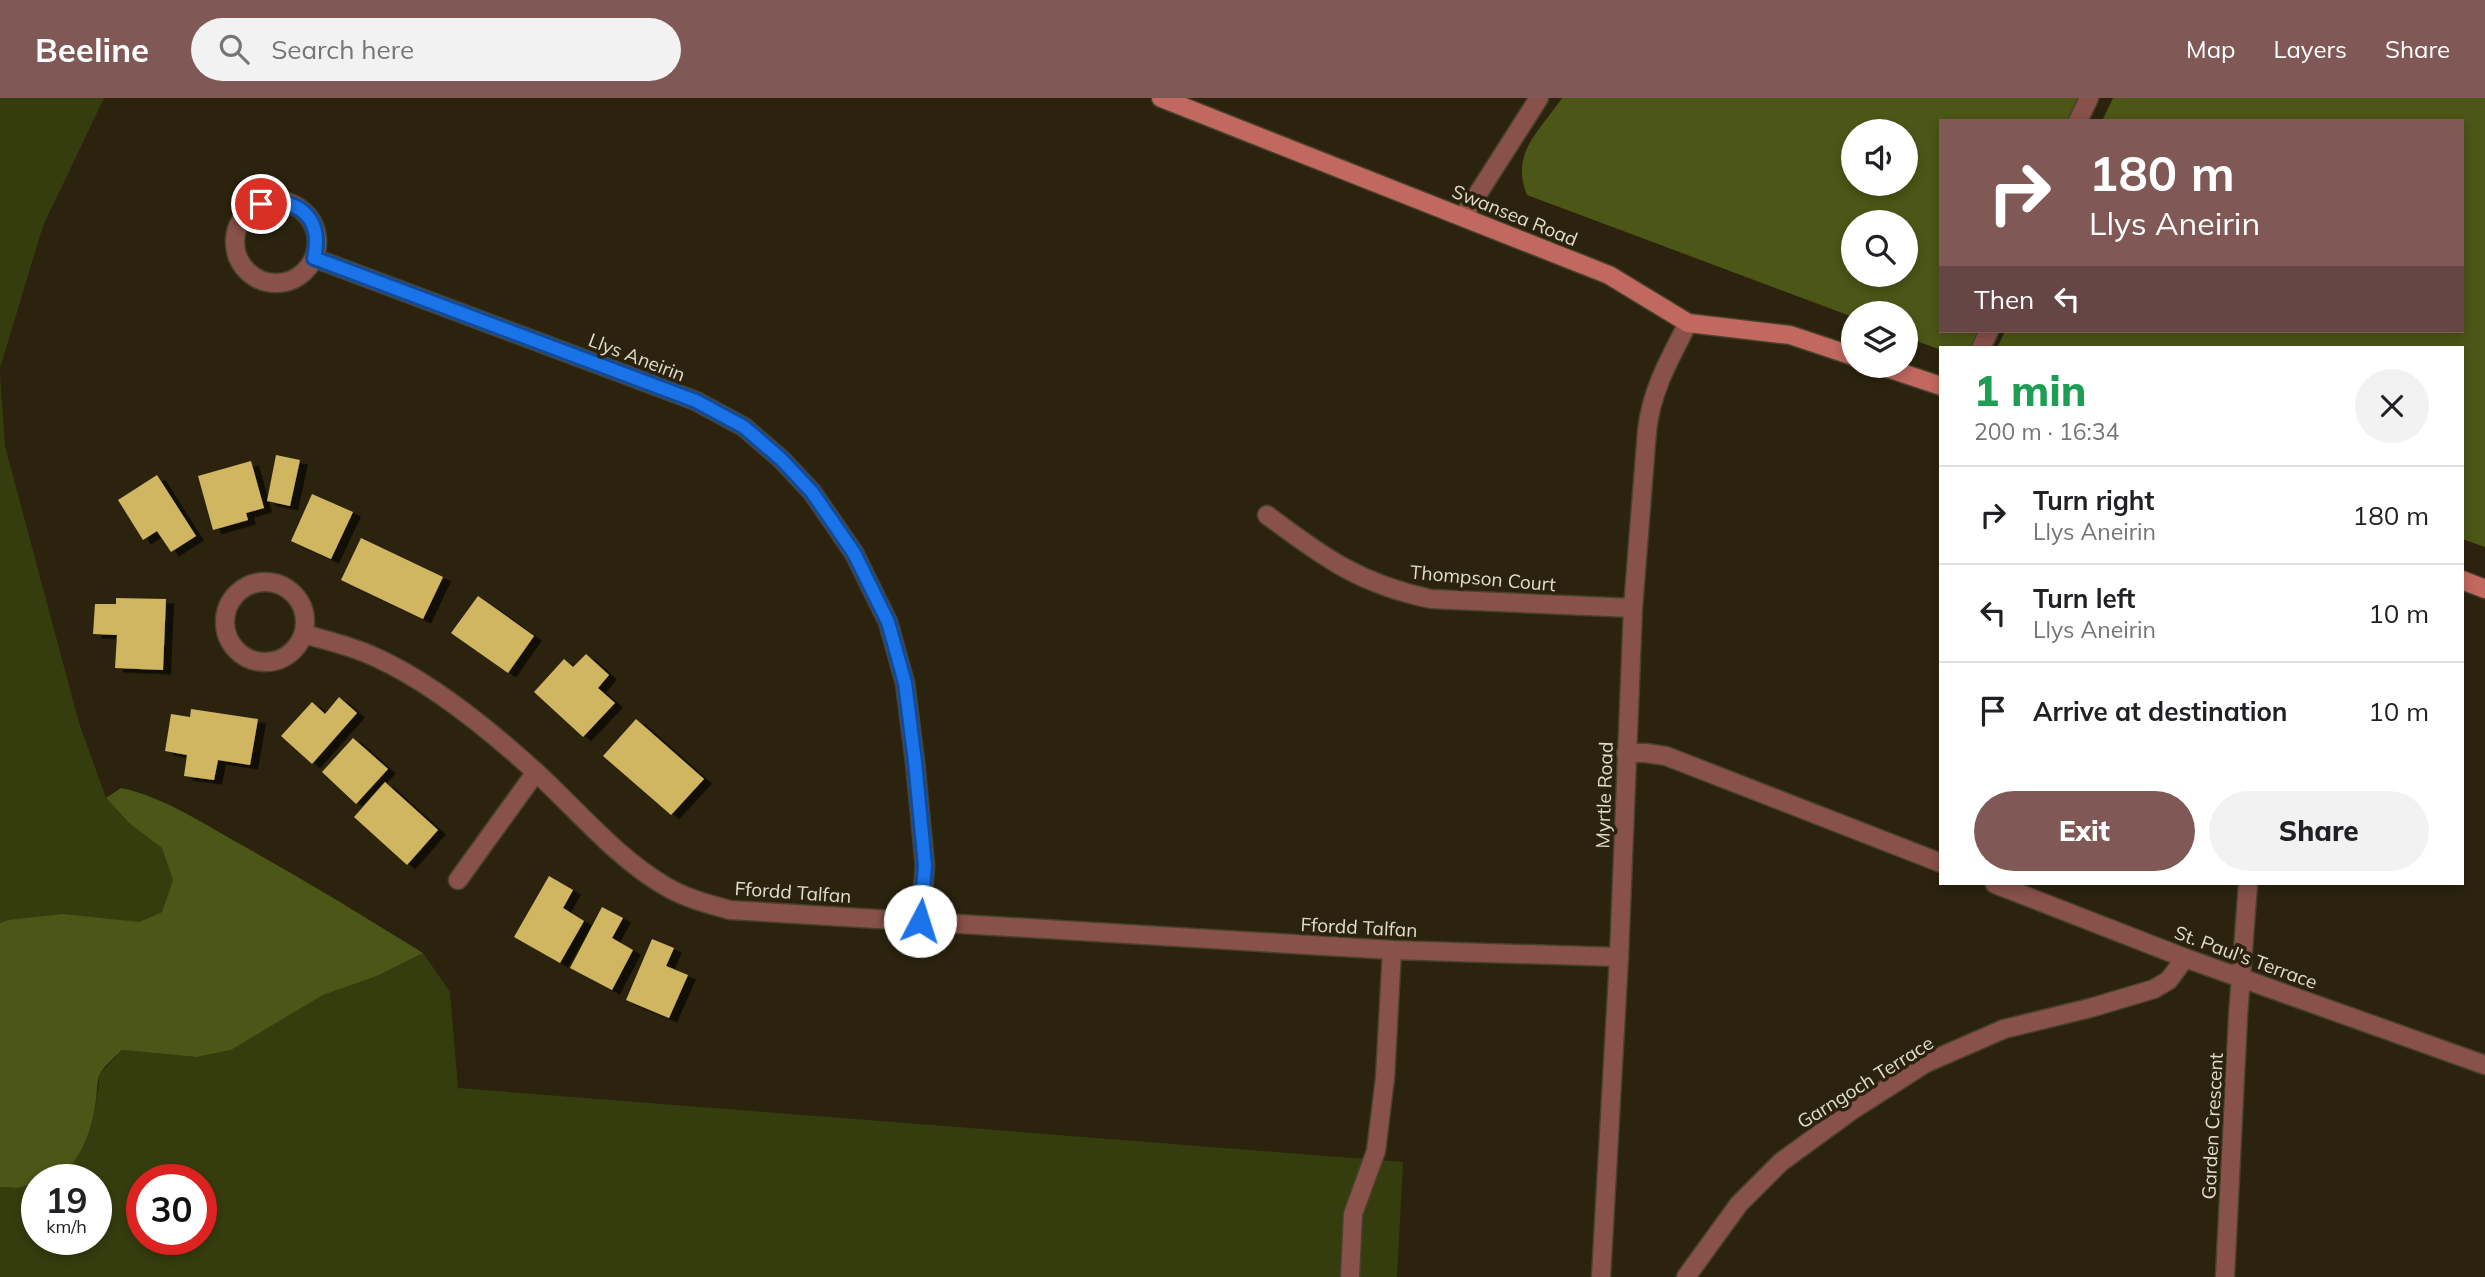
<!DOCTYPE html>
<meta charset="utf-8">
<style>
:root{--surface:#fff;--page:#f2f2f2;--text:#202124;--muted:#757577;--line:#e0e0e0;--accent:#805856}
body{margin:0;font-family:Mulish,sans-serif;background:var(--page);color:var(--text);height:100vh;display:flex;flex-direction:column;font-size:26px;white-space:nowrap}
*{box-sizing:border-box;margin:0}
p{font-size:23px;color:var(--muted)}
.icon{flex:none;width:38px;height:38px;fill:none;stroke:currentColor;stroke-width:2;stroke-linecap:round;stroke-linejoin:round}
.map{position:relative;flex:1;overflow:hidden}
.drawer{position:absolute;left:1939px;top:248px;width:525px;height:539px;display:flex;flex-direction:column;background:var(--surface);border-radius:0px;box-shadow:0 4px 10px #0003}
.drawer>*{flex:none}
.top-card{position:absolute;left:1939px;top:21px;width:525px;height:214px;border-radius:0px;box-shadow:0 4px 10px #0003;background:#805856;color:#fff;overflow:hidden}
.buttons{position:absolute;left:1841px;top:21px;display:grid;gap:14px}
.buttons a{display:grid;place-items:center;width:77px;height:77px;border-radius:50%;background:var(--surface);box-shadow:0 4px 10px #0003;font-size:35px}
.speed{position:absolute;left:21px;top:1066px;display:flex;gap:14px;font-size:35px;font-weight:700;text-align:center}
.speed>*{display:grid;place-content:center;width:91px;height:91px;border-radius:50%;background:var(--surface);box-shadow:0 4px 10px #0003;line-height:1}
.speed small{font-size:18px;font-weight:400}
.speed .limit{border:10px solid #d22;background:#fff;color:#111}
.pin{position:absolute;display:grid;place-items:center;width:60px;height:60px;color:#fff;margin:-30px;border:4px solid #fff;border-radius:50%;box-shadow:0 2px 7px #0007}
.me{position:absolute;width:77px;margin:-38px;rotate:5deg;stroke-linejoin:round;filter:drop-shadow(0 0 5px #0008)}
.turn{display:flex;align-items:center;gap:24px;height:147px;padding:0 35px;font-size:32px}
.turn .icon{width:91px;height:91px;stroke-width:2.5}
.turn b{display:block;font-size:49px;line-height:60px}
.then{display:flex;align-items:center;height:66px;padding:0 35px;background:#0003;gap:14px;font-size:26px}
.round{display:grid;place-items:center;flex:none;width:74px;height:74px;border-radius:37px;background:var(--page)}
.summary{display:flex;align-items:center;justify-content:space-between;height:119px;padding:0 35px}
h1{font-size:42px;font-weight:800;line-height:52px;color:#1e9e55}
.cta{display:flex;gap:14px;margin-top:auto;padding:14px 35px}
.cta a{flex:1;height:80px;border-radius:42px;background:var(--accent);color:#fff;font-size:28px;font-weight:800;line-height:80px;text-align:center}
.cta a+a{background:var(--page);color:var(--text)}
ul{padding:0;list-style:none}
li{display:flex;align-items:center;gap:21px;height:98px;padding:0 35px;border-top:2px solid var(--line)}
li div{flex:1}
li b{display:block;font-size:26px}
li em{font-style:normal}
header{display:flex;align-items:center;gap:42px;box-sizing:border-box;height:98px;padding:0 35px;background:var(--accent);color:#fff}
header strong{font-size:33px}
nav{display:flex;gap:38px;margin-inline-start:auto;font-size:24px}
.search{width:490px;height:63px;background:var(--page);display:flex;align-items:center;gap:18px;box-sizing:border-box;padding:0 24px;border-radius:38px;color:var(--muted);font-size:26px}
.map>svg:first-child{display:block}
.green{fill:#353d0e;fill-rule:evenodd}
.forest{fill:#4c5616;fill-rule:evenodd}
.building{fill:#d0b661;filter:url(#shadow)}
.lines{fill:none;stroke-linecap:round;stroke-linejoin:round}
.lane-casing{stroke:#48412c;stroke-width:21}
.street-casing{stroke:#48412c;stroke-width:21}
.secondary-casing{stroke:#48412c;stroke-width:21}
.lane{stroke:#88514a;stroke-width:18}
.street{stroke:#88514a;stroke-width:18}
.secondary{stroke:#c1685f;stroke-width:18}
.route-casing{stroke:#114b97;stroke-width:18}
.route{stroke:#1a73e8;stroke-width:12}
.labels{text-anchor:middle;dominant-baseline:central;stroke-width:7;stroke-linejoin:round;paint-order:stroke}
.street-label{font-size:19px;fill:#e1dccf;stroke:#2b230d}
</style>
<header>
<strong>Beeline</strong>
<div class="search"><svg class="icon" aria-label="search" viewBox="0 0 24 24"><circle cx="10" cy="10" r="6"/><path d="M15 15l6 6"/></svg>Search here</div>
<nav><a>Map</a><a>Layers</a><a>Share</a></nav>
</header>
<div class="map">
<svg width="2485" height="1179" viewBox="0 0 2485 1179">
<defs>
<filter id="shadow"><feDropShadow dx="8" dy="4.5" stdDeviation="0" flood-color="#0009"/></filter>
</defs>
<rect width="100%" height="100%" fill="#2b230d"/>
<g class="green">
<polygon points="0,0 104,0 43,128 0,270"/>
<polygon points="0,277 5,348 79,625 106,700 129,725 162,749 173,782 162,814 139,824 8,822 0,825"/>
<path d="M423,855L450,894L458,990L1403,1064L1397,1179H0V1089L17,1090L37,1085V1141H96V1082L49,1081L57,1079L95,1011L100,976L122,952L197,959L231,952L323,897L377,878ZM142,1082H201V1141H142Z"/>
</g>
<g class="forest">
<path d="M1562,0H2081L2072,23H1941V233H1979L1971,250L1941,252L1906,239V215H1853V219L1527,97C1510,55 1539,34 1562,0ZM1853,33H1906V86H1853ZM1853,124H1906V177H1853Z"/>
<polygon points="2113,0 2485,0 2485,449 2462,441 2462,250 1997,250 2005,233 2462,233 2462,23 2102,23"/>
<path d="M121,690C163,699 201,724 238,745C301,780 362,817 423,855L377,878L323,897L231,952L197,959L122,952C115,959 104,968 100,976C96,985 97,999 95,1009C89,1041 75,1082 37,1082V1085L17,1090L0,1089V825L8,822L63,816L139,824L162,814L173,782L162,750L129,725L106,700Z"/>
</g>
<g class="building">
<polygon points="276,357 300,362 290,408 267,403"/>
<polygon points="251,363 264,410 246,415 248,422 213,432 198,378"/>
<polygon points="157,377 196,438 171,454 157,433 143,442 118,402"/>
<polygon points="312,396 353,414 331,461 291,443"/>
<polygon points="361,440 443,479 423,521 341,482"/>
<polygon points="478,498 534,538 508,575 451,535"/>
<polygon points="116,500 166,501 163,572 115,570 117,537 93,536 95,506 116,506"/>
<polygon points="586,556 609,577 598,590 615,605 583,639 534,594 564,561 573,569"/>
<polygon points="339,599 357,615 312,666 281,638 312,604 325,616"/>
<polygon points="191,611 258,621 250,667 218,662 214,682 184,678 187,657 165,653 171,616 190,619"/>
<polygon points="636,621 704,681 671,717 603,658"/>
<polygon points="353,640 388,671 356,706 322,674"/>
<polygon points="385,684 438,732 407,767 354,719"/>
<polygon points="549,778 573,792 563,810 584,823 560,865 514,839"/>
<polygon points="602,809 623,820 612,840 633,852 612,892 570,870"/>
<polygon points="652,841 674,850 666,868 688,877 669,920 626,902"/>
</g>
<g class="lines">
<g class="lane-casing">
<g id="lane">
<polyline points="458,782 536,674"/>
<polyline points="1350,1179 1353,1116 1376,1053 1385,980 1392,852"/>
</g>
</g>
<g class="street-casing">
<g id="street">
<polyline points="2078,23 2089,0"/>
<circle cx="276" cy="144" r="41"/>
<polyline points="1463,119 1539,0"/>
<polyline points="314,160 696,303 744,329 781,361 812,394 854,455 888,524 905,585 915,664 925,768 920,823"/>
<polyline points="1981,250 1989,233"/>
<path d="M1267,417C1324,460 1360,486 1431,501L1633,510"/>
<circle cx="265" cy="524" r="40"/>
<path d="M304,536C328,543 352,548 375,559C433,585 491,633 538,676C579,714 617,760 665,788C685,800 708,806 730,812L1392,852L1619,859"/>
<polyline points="1626,655 1646,655 1666,658 1941,765"/>
<polyline points="1995,786 2185,860 2485,967"/>
<path d="M1601,1179L1619,859L1633,510L1647,333C1651,293 1670,260 1688,225"/>
<polyline points="1686,1179 1739,1106 1781,1064 1851,1013 1926,965 2004,931 2090,910 2154,891 2169,882 2185,860"/>
<polyline points="2225,1179 2238,918 2248,786"/>
</g>
</g>
<g class="secondary-casing">
<g id="secondary">
<polyline points="1161,0 1609,177 1688,225 1790,237 1853,258"/>
<polyline points="1881,268 1941,288"/>
<polyline points="2462,482 2485,491"/>
</g>
</g>
<use href="#lane" class="lane"/>
<use href="#street" class="street"/>
<use href="#secondary" class="secondary"/>
</g>
<g class="lines">
<g class="route-casing">
<path id="route" d="M261,106C300,99 323,121 314,160L696,303L744,329L781,361L812,394L854,455L888,524L905,585L915,664L925,768L920,823"/>
</g>
<use href="#route" class="route"/>
</g>
<g class="labels">
<g class="street-label">
<text transform="translate(1515 117) rotate(22)">Swansea Road</text>
<text transform="translate(637 259) rotate(21)">Llys Aneirin</text>
<text transform="translate(1483 480) rotate(5)">Thompson Court</text>
<text transform="translate(1604 697) rotate(-88)">Myrtle Road</text>
<text transform="translate(793 794) rotate(4)">Ffordd Talfan</text>
<text transform="translate(1359 829) rotate(3)">Ffordd Talfan</text>
<text transform="translate(2246 859) rotate(20)">St. Paul's Terrace</text>
<text transform="translate(1865 984) rotate(-32)">Garngoch Terrace</text>
<text transform="translate(2212 1028) rotate(-87)">Garden Crescent</text>
</g>
</g>
</svg>
<div class="buttons">
<a><svg class="icon" aria-label="sound" viewBox="0 0 24 24"><path d="M4 9h4l5-4v14l-5-4H4zM17 9q2 3 0 6"/></svg></a>
<a><svg class="icon" aria-label="search" viewBox="0 0 24 24"><circle cx="10" cy="10" r="6"/><path d="M15 15l6 6"/></svg></a>
<a><svg class="icon" aria-label="layers" viewBox="0 0 24 24"><path d="M12 4l9 5-9 5-9-5zM3 14l9 5 9-5"/></svg></a>
</div>
<div class="speed"><div>19<small>km/h</small></div><div class="limit">30</div></div>
<div class="pin" style="left:261px;top:106px;background:#d93025"><svg class="icon" aria-label="arrive" viewBox="0 0 24 24"><path d="M6 21V4h12l-3 4 3 4H6"/></svg></div>
<svg class="me" style="left:920px;top:823px" viewBox="-20 -20 40 40"><circle r="19" fill="#fff"/><path d="M0-13L10 11 0 6-10 11z" fill="#1a73e8"/></svg>
<div class="top-card">
<div class="turn"><svg class="icon" aria-label="right" viewBox="0 0 24 24"><path d="M7 20v-9h11M14 6l5 5-5 5"/></svg><div><b>180 m</b>Llys Aneirin</div></div>
<div class="then">Then<svg class="icon" aria-label="left" viewBox="0 0 24 24"><path d="M17 20v-9H6M10 6l-5 5 5 5"/></svg></div>
</div>
<section class="drawer">
<div class="summary"><div><h1>1 min</h1><p>200 m · 16:34</p></div><a class="round"><svg class="icon" aria-label="close" viewBox="0 0 24 24"><path d="M6 6l12 12M18 6L6 18"/></svg></a></div>
<ul>
<li><svg class="icon" aria-label="right" viewBox="0 0 24 24"><path d="M7 20v-9h11M14 6l5 5-5 5"/></svg><div><b>Turn right</b><p>Llys Aneirin</p></div><em>180 m</em></li>
<li><svg class="icon" aria-label="left" viewBox="0 0 24 24"><path d="M17 20v-9H6M10 6l-5 5 5 5"/></svg><div><b>Turn left</b><p>Llys Aneirin</p></div><em>10 m</em></li>
<li><svg class="icon" aria-label="arrive" viewBox="0 0 24 24"><path d="M6 21V4h12l-3 4 3 4H6"/></svg><div><b>Arrive at destination</b></div><em>10 m</em></li>
</ul>
<div class="cta"><a>Exit</a><a>Share</a></div>
</section>
</div>
